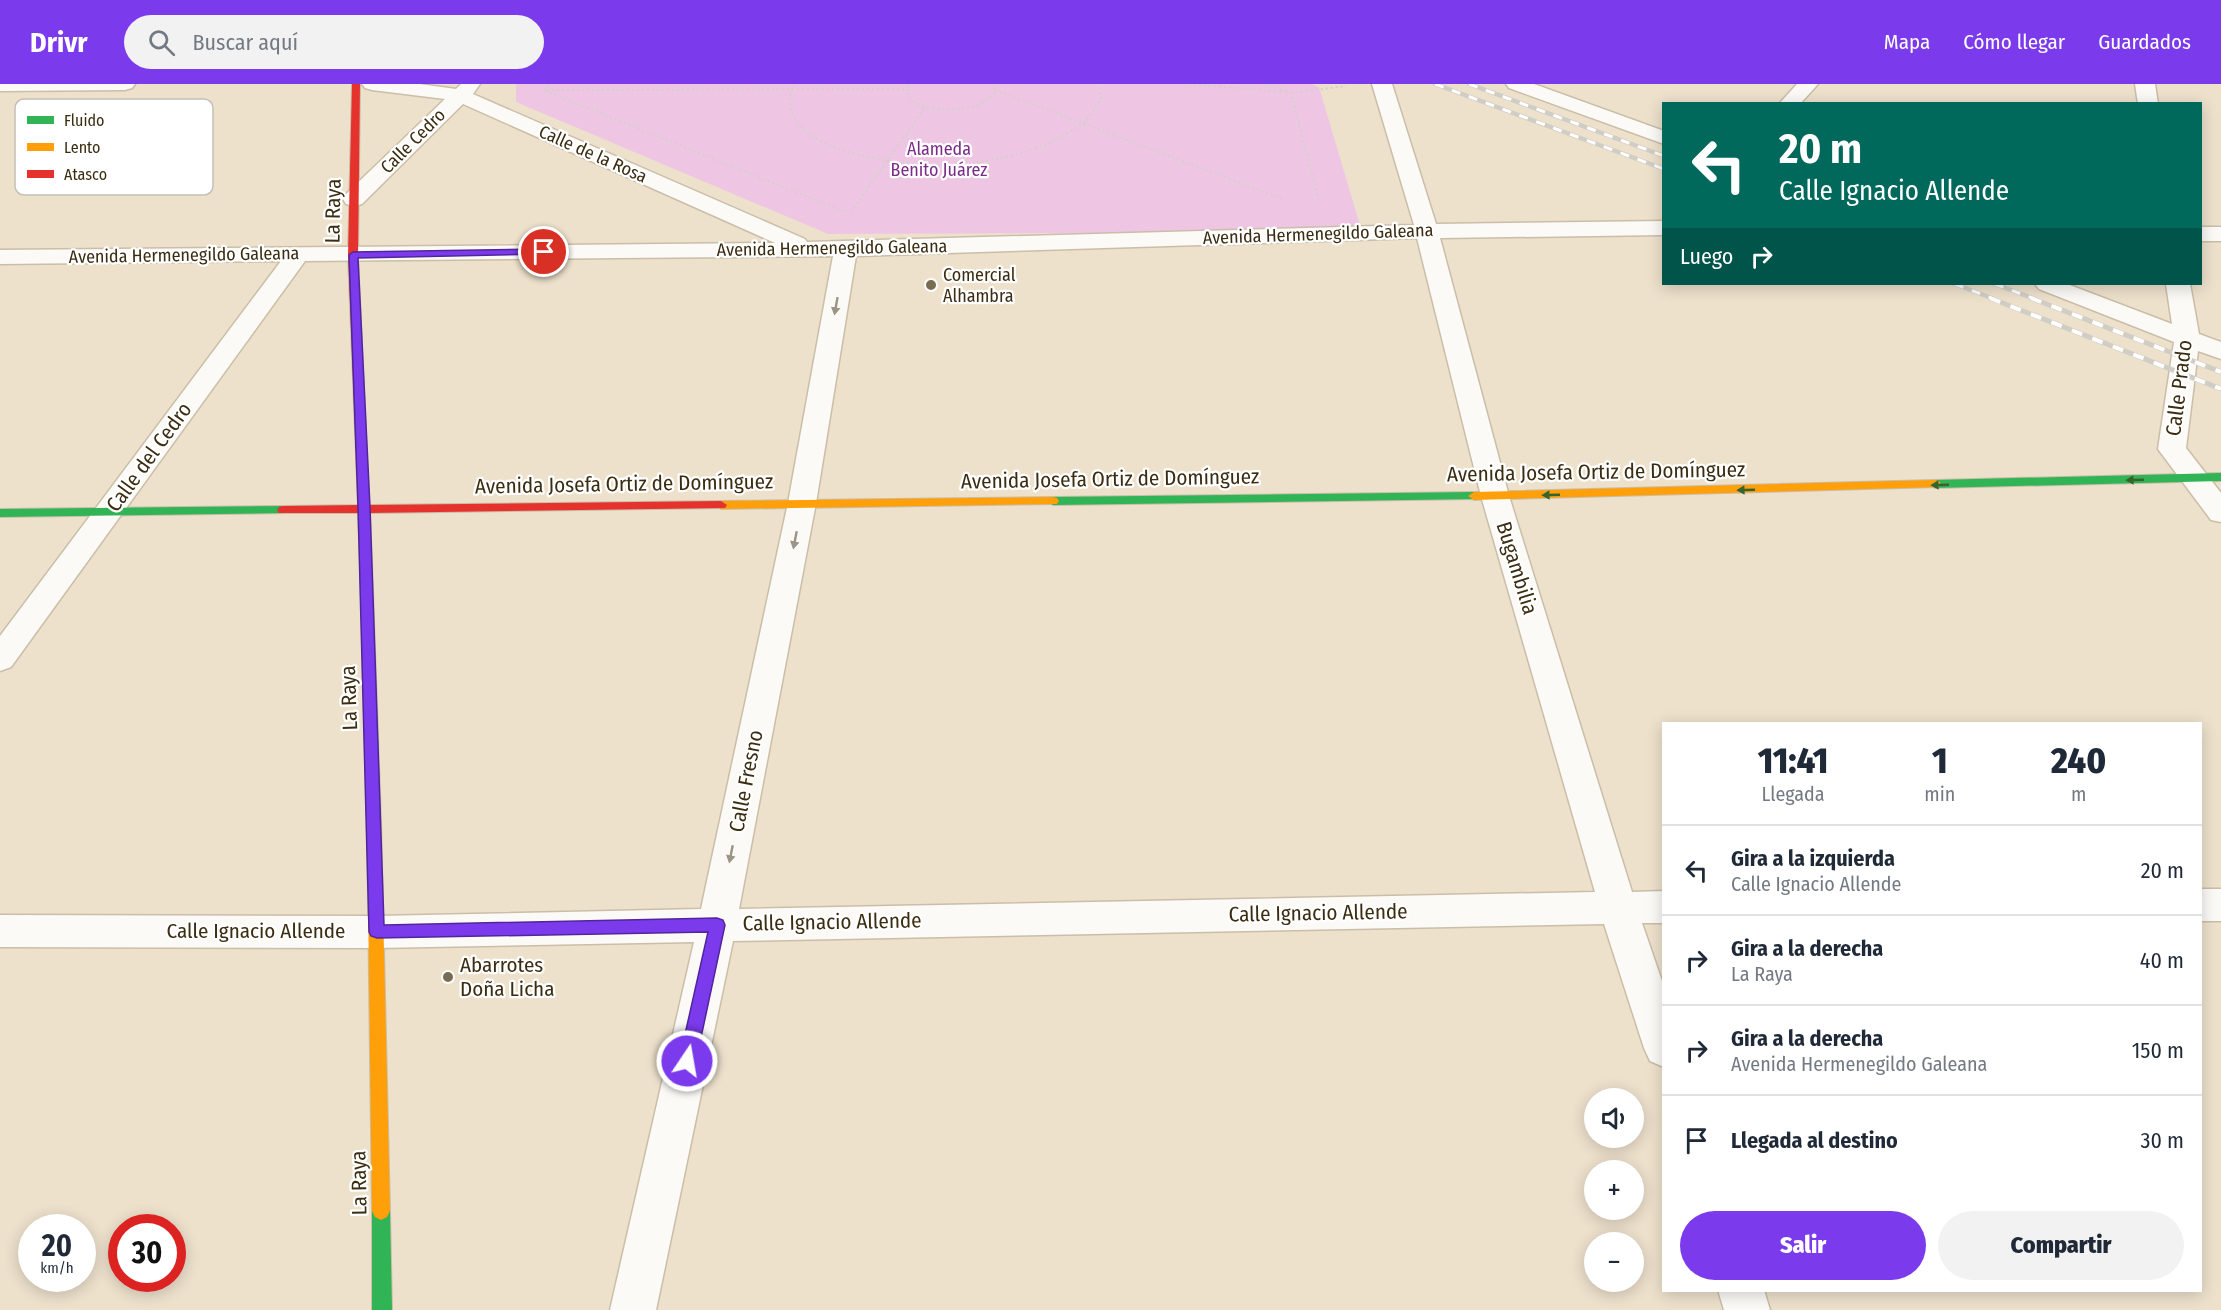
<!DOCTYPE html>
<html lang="es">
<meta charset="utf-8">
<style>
:root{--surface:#fff;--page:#f2f2f3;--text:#1f2937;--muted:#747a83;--line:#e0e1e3;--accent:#7c3aed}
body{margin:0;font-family:"Fira Sans Condensed",sans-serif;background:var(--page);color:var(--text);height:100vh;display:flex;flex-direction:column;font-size:22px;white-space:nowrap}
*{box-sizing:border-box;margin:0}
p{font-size:20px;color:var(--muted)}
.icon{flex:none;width:33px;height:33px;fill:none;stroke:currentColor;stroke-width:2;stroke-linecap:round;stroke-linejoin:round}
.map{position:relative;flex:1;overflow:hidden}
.panel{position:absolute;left:1662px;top:638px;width:540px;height:570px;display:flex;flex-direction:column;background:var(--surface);border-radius:0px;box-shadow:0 3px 15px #0003}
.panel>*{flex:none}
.top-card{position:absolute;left:1662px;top:18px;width:540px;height:183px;border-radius:0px;box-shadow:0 3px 15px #0003;background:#00695c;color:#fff;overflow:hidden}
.fabs{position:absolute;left:1584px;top:1004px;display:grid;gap:12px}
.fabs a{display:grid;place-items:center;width:60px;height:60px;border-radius:50%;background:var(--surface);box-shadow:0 3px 15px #0003;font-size:30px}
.speed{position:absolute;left:18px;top:1130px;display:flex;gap:12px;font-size:30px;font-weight:700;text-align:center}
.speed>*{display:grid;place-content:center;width:78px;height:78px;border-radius:50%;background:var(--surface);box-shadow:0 3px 15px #0003;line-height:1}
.speed small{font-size:15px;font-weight:400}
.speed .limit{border:9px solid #d22;background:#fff;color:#111}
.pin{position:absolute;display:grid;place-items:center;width:51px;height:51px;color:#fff;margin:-26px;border:3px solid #fff;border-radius:50%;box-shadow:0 2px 6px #0007}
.me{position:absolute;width:66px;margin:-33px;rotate:12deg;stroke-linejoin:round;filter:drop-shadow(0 0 4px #0008)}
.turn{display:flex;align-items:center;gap:21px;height:126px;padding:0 18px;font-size:27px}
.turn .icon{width:78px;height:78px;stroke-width:2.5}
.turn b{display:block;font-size:42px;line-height:51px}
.then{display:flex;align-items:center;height:57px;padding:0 18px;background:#0003;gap:12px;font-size:22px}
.eta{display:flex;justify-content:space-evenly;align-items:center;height:102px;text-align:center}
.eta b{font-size:36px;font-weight:800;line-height:42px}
.cta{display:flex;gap:12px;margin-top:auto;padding:12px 18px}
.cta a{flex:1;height:69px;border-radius:36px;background:var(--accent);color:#fff;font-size:24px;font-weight:800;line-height:69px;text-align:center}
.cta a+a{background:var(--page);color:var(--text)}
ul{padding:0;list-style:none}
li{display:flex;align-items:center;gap:18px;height:90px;padding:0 18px;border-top:2px solid var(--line)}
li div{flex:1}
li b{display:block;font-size:22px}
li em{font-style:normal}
header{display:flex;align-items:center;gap:36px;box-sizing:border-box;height:84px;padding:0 30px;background:var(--accent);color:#fff}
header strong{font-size:28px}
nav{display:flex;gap:33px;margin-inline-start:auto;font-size:21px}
.search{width:420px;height:54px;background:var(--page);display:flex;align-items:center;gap:15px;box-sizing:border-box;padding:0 21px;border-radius:33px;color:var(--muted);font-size:22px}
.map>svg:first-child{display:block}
.green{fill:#eec6e4}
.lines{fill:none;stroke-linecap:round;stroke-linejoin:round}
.street-casing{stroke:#cabea8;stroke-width:3}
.fast-casing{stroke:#cabea8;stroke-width:2}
.slow-casing{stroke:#cabea8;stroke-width:2}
.jam-casing{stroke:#cabea8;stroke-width:2}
.path{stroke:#d4d0c9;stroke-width:2;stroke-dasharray:2 3;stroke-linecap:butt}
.street{fill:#fcfaf7;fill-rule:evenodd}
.fast{fill:#30b455;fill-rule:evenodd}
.slow{fill:#ff9f0a;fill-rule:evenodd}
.jam{fill:#e5322d;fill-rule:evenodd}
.rail-far1-casing{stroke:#d0cdc5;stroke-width:4.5}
.rail-casing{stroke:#d0cdc5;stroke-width:5}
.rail-far1{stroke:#fff;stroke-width:3;stroke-dasharray:9;stroke-linecap:butt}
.rail{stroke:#fff;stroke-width:4;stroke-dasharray:11;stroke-linecap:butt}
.oneway{fill:#9c9484}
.oneway2{fill:#37632d}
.route{fill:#7c3aed;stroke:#51269a;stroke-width:1.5}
.poi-dot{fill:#796c53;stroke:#fff;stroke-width:2}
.labels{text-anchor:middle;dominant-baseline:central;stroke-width:4.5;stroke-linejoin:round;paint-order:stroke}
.far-street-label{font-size:18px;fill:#3b2d12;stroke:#fff}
.far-park-label{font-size:18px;fill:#7a2d87;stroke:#fff}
.far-poi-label{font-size:18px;fill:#3b2d12;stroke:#fff;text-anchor:start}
.street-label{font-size:21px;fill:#3b2d12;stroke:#fff}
.poi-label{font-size:21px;fill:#3b2d12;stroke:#fff;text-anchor:start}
.key{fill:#fff;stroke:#c4c0b8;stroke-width:1.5}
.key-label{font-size:16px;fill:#3b2d12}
</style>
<header>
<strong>Drivr</strong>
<div class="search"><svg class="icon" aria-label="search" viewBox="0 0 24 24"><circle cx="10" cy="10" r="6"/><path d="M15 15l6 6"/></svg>Buscar aquí</div>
<nav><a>Mapa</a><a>Cómo llegar</a><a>Guardados</a></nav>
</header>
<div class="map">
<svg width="2221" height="1226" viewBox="0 0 2221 1226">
<rect width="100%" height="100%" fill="#ede1cc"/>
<polygon class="green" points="516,0 1312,0 1319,3 1362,148 828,150 516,18"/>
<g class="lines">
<g class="street-casing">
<g id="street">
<polygon points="0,0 135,0 132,4 125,6 0,7"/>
<path d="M362,0H419L456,5L461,0H480L473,10L805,155L807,158L1414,141L1372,0H1392L1436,140L1664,137V151L1440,154L1509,412L1632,808L1664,807V839H1642L1664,903V983L1650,977L1644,964L1604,840L733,857L656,1226H610L694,858L377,864L0,863V831L377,832L701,825L788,419L833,172L305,177L11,583L0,587V552L281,177L0,180V166L775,159L463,20L362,120L354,122L346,120L343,115L346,110L445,15L372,6L365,4ZM1417,154L1481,412L1595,808L739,825L816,419L856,172Z"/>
<polygon points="1506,0 1534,0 1664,47 1664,60 1509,4"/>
<polygon points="1797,0 1818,0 1800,20 1779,20"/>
<polygon points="2135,0 2155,0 2158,20 2138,20"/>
<rect x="2200" y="143" width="21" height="14"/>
<polygon points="2035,200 2067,200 2172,240 2166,200 2190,200 2199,250 2221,258 2221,275 2198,267 2186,364 2221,409 2221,438 2211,436 2158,365 2174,258 2039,205"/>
<rect x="2200" y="805" width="21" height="32"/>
<polygon points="1718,1206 1764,1206 1770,1226 1724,1226"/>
</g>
</g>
<g class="fast-casing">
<g id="fast">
<polygon points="2221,389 2221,397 1935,404 1929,400 1935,396"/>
<polygon points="1474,408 1480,412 1478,415 1053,421 1047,417 1053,413"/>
<polygon points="283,422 287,423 289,426 287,429 0,433 0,425"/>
<polygon points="366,475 372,479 381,738 379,742 374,744 369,742 367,738 360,479"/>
<polygon points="381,1118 387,1121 390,1127 392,1226 372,1226 372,1127 375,1121"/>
</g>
</g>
<g class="slow-casing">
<g id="slow">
<polygon points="1935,396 1939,397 1941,400 1939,403 1474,416 1468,412 1474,408"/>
<polygon points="1053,413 1057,414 1059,417 1057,420 721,425 715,421 721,417"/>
<polygon points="374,732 379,734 381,738 390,1127 387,1133 381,1136 375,1133 372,1127 367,738 369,734"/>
</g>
</g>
<g class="jam-casing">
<polygon id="jam" points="352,0 360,0 358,171 369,421 721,417 727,421 725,424 370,429 372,479 366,483 360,479 358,429 279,429 277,426 279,423 283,422 358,421 348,171"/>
</g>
<g class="path">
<polyline points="548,0 543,6 845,128"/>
<path d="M794,0C791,6 791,11 790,17C788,69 906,82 943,81C990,80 1043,68 1082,40C1090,35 1095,23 1101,15L1099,0"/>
<path d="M909,0L907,10C918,29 959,28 978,21C984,19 989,14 994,10V0"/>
<polyline points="1189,0 1284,8"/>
<polyline points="1266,0 1291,9 1319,117"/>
<polyline points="547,6 906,5"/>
<polyline points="995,6 1283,115"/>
<polyline points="1291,9 1346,2"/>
<polyline points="851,128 925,23"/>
</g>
<use href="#street" class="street"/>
<use href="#fast" class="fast"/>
<use href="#slow" class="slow"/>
<use href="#jam" class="jam"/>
<g class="rail-far1-casing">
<g id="rail-far1">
<polyline points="1435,0 1664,85"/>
<polyline points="1469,0 1664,72"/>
<polyline points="1955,200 1994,215"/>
<polyline points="1995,200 2035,215"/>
</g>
</g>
<g class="rail-casing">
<g id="rail">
<polyline points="1990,214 2221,305"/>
<polyline points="2031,214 2221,288"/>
</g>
</g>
<use href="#rail-far1" class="rail-far1"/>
<use href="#rail" class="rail"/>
</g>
<defs><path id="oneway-solid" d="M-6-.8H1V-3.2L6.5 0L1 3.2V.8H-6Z" transform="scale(1.5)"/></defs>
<g class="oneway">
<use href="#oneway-solid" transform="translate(836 222) rotate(100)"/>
<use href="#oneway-solid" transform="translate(795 456) rotate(101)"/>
<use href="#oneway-solid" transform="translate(731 770) rotate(101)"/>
</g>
<g class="oneway2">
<use href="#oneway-solid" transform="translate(2135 396) rotate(178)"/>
<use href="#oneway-solid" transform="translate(1940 401) rotate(178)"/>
<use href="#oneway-solid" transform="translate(1746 406) rotate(178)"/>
<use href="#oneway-solid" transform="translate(1551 411) rotate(178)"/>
</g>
<polygon class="route" points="544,165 548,166 548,170 358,174 370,423 384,841 717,834 723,836 725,841 696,977 693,982 687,984 681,982 679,977 708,848 377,854 371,852 369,848 358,423 349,171 353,168"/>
<g class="poi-dot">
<circle cx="931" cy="201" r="6"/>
<circle cx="448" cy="893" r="6"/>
</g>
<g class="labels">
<g class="far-street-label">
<text transform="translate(413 57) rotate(-45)">Calle Cedro</text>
<text transform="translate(593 70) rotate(24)">Calle de la Rosa</text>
<text transform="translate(1318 150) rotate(-2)">Avenida Hermenegildo Galeana</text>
<text transform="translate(832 164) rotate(-1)">Avenida Hermenegildo Galeana</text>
<text transform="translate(184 171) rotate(-1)">Avenida Hermenegildo Galeana</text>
</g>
<g class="far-park-label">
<text x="939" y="65">Alameda<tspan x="939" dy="21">Benito Juárez</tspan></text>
</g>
<g class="far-poi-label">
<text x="943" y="191">Comercial<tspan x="943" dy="21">Alhambra</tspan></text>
</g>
<g class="street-label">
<text transform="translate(333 127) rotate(-89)">La Raya</text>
<text transform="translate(2179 304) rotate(-83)">Calle Prado</text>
<text transform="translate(149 373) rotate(-54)">Calle del Cedro</text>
<text transform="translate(1596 388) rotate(-1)">Avenida Josefa Ortiz de Domínguez</text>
<text transform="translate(1110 395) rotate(-1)">Avenida Josefa Ortiz de Domínguez</text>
<text transform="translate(624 400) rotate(-1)">Avenida Josefa Ortiz de Domínguez</text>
<text transform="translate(1517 484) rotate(73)">Bugambilia</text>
<text transform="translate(349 614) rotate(-92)">La Raya</text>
<text transform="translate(746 697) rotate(-79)">Calle Fresno</text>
<text transform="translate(1318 829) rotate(-1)">Calle Ignacio Allende</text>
<text transform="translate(832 838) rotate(-1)">Calle Ignacio Allende</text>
<text x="256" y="847">Calle Ignacio Allende</text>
<text transform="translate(359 1099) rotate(-91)">La Raya</text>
</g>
<g class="poi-label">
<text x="460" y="881">Abarrotes<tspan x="460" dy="24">Doña Licha</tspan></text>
</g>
</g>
<rect x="15" y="15" width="198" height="96" rx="9" class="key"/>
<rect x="27" y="32" width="27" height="8" fill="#30b455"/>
<rect x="27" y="59" width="27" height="8" fill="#ff9f0a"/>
<rect x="27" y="86" width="27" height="8" fill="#e5322d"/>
<g class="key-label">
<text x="64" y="42">Fluido</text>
<text x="64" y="69">Lento</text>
<text x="64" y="96">Atasco</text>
</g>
</svg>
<div class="fabs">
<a><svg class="icon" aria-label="sound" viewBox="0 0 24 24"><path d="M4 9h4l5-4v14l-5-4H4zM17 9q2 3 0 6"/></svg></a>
<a>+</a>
<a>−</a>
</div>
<div class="speed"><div>20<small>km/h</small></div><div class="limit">30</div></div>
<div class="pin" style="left:544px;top:168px;background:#d93025"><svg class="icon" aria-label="arrive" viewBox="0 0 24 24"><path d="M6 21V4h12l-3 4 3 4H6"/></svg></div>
<svg class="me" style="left:687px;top:977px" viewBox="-20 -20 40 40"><circle r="17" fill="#7c3aed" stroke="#fff" stroke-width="3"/><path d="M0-11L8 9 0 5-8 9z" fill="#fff"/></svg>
<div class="top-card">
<div class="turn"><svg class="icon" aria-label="left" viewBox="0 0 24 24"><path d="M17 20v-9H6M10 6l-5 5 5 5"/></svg><div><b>20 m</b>Calle Ignacio Allende</div></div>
<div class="then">Luego<svg class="icon" aria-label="right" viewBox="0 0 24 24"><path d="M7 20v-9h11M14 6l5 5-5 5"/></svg></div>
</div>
<section class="panel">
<div class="eta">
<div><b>11:41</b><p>Llegada</p></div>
<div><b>1</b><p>min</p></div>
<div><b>240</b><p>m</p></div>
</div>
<ul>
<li><svg class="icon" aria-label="left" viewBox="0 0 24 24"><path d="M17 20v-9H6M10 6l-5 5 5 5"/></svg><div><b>Gira a la izquierda</b><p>Calle Ignacio Allende</p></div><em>20 m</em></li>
<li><svg class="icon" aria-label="right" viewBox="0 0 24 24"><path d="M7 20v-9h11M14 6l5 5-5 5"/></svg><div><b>Gira a la derecha</b><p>La Raya</p></div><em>40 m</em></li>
<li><svg class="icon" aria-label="right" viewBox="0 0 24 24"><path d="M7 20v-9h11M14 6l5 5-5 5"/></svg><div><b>Gira a la derecha</b><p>Avenida Hermenegildo Galeana</p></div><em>150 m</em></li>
<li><svg class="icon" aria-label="arrive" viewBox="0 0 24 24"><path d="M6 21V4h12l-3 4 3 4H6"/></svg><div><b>Llegada al destino</b></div><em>30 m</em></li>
</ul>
<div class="cta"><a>Salir</a><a>Compartir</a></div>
</section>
</div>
